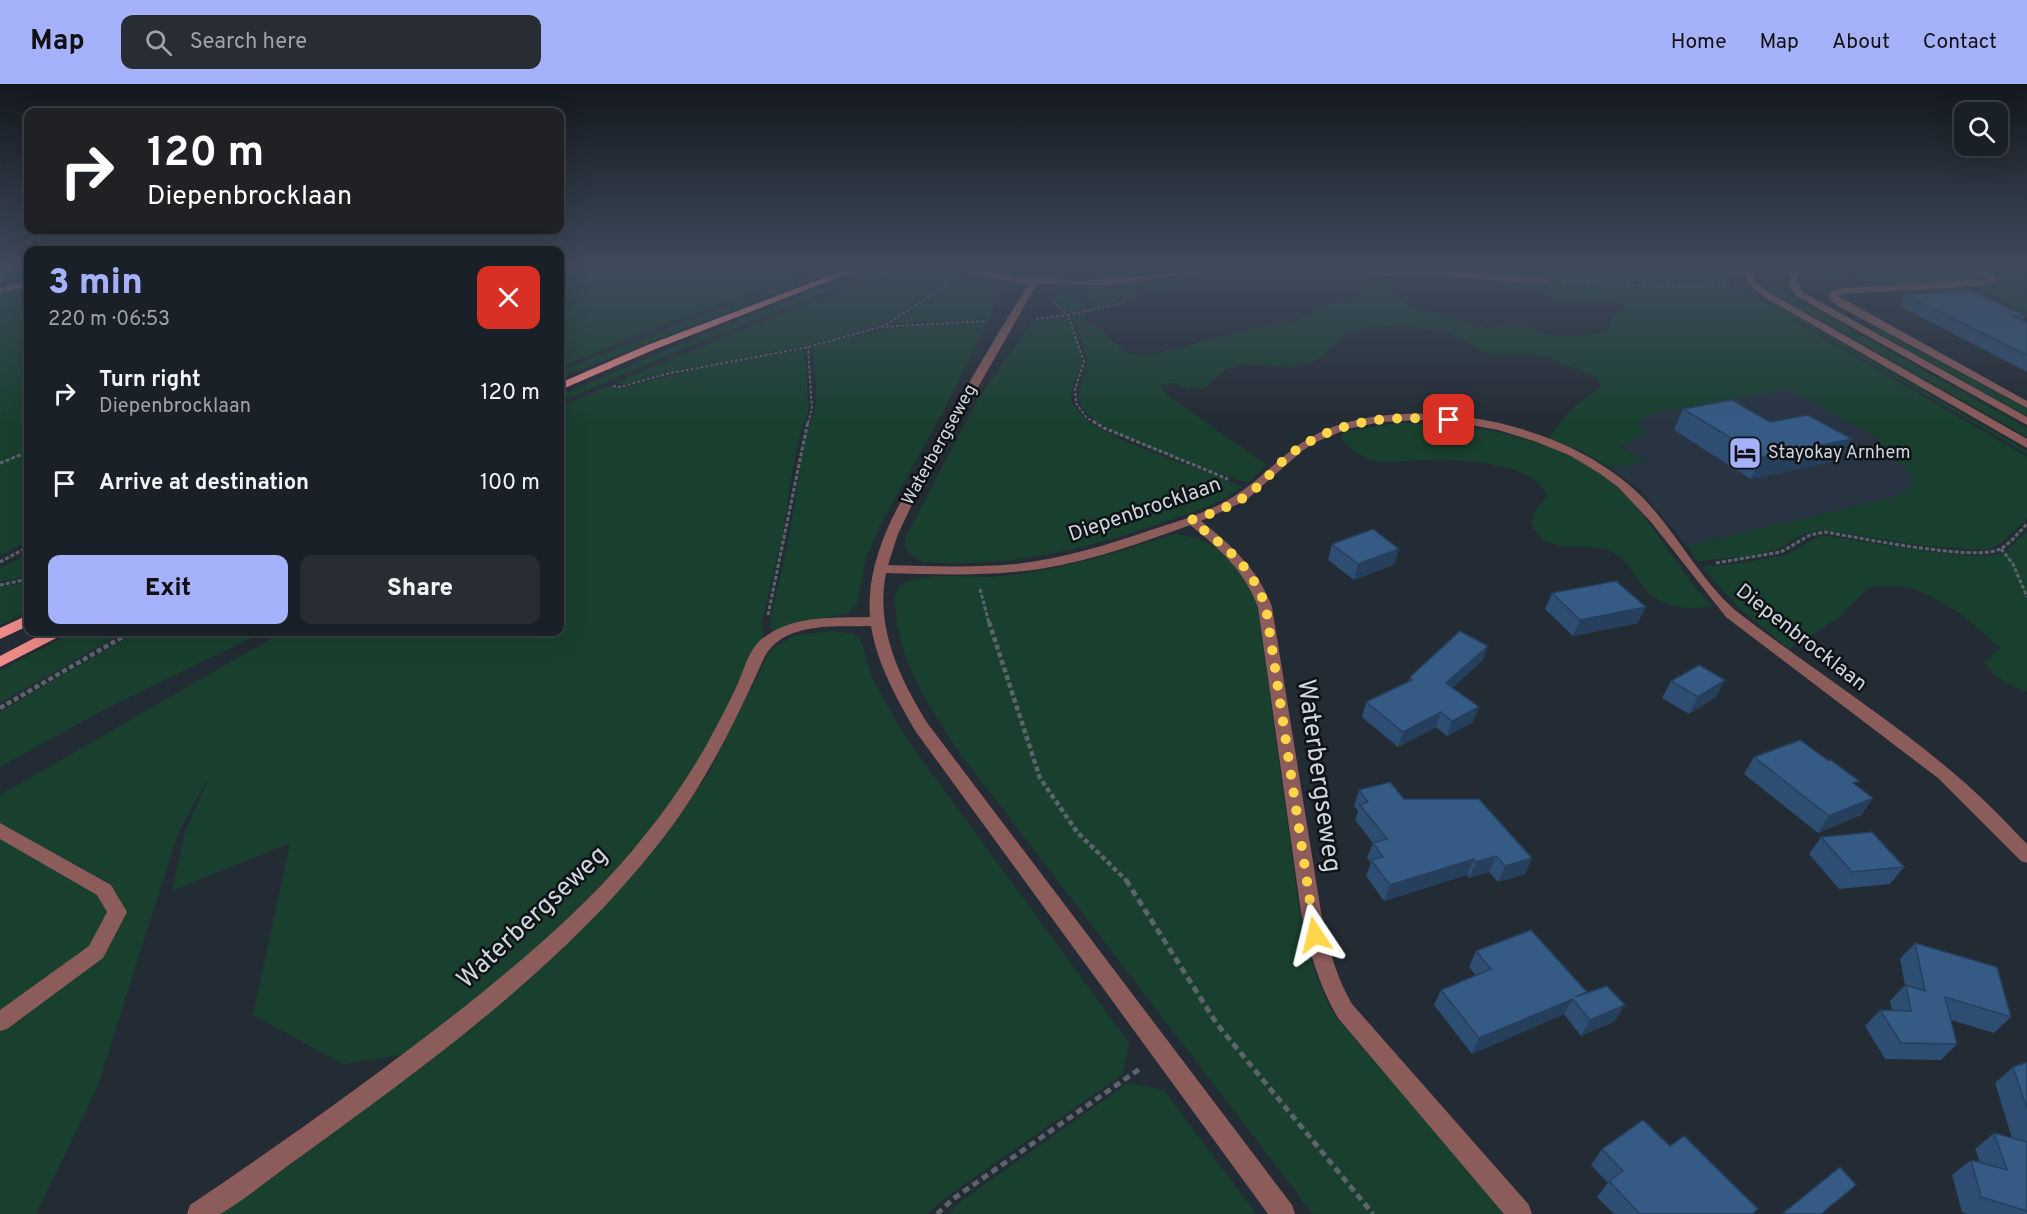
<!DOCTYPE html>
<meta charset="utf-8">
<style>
:root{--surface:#1a2027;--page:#272d33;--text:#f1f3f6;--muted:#9fa3a7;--line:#383e44;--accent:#a6b1fc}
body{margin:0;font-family:Overpass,sans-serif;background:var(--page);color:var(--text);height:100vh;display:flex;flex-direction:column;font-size:22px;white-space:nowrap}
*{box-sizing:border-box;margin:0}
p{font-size:20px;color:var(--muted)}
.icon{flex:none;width:33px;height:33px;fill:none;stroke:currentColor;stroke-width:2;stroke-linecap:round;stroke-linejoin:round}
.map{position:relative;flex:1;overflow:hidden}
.details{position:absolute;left:24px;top:162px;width:540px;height:390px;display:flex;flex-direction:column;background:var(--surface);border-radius:12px;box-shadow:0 6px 24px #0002,0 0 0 2px var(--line)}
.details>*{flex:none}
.top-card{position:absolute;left:24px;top:24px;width:540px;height:126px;border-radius:12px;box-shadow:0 6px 24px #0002,0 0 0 2px var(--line);background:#202124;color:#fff;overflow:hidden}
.tools{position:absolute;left:1954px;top:18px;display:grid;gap:12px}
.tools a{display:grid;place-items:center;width:54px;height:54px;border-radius:12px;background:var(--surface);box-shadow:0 6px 24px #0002,0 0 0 2px var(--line);font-size:30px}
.pin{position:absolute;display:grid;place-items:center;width:51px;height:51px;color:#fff;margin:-26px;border-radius:12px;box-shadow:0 3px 9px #0006}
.me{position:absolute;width:66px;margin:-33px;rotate:350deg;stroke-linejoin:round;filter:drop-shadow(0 0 4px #0008)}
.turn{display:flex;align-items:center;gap:21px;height:126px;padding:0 24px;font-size:27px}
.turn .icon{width:78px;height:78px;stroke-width:2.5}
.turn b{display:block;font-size:42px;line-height:51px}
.round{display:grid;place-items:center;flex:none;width:63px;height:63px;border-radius:12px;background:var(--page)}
.headline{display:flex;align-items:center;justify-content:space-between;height:102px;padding:0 24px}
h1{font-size:36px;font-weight:800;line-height:45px;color:var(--accent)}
.button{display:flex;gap:12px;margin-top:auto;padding:12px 24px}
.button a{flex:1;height:69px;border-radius:12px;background:var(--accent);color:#111;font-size:24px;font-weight:800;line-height:69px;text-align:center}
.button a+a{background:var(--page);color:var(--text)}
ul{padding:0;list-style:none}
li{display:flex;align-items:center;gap:18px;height:90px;padding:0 24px}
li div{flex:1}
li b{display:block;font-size:22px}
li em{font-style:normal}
header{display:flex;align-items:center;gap:36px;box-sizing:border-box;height:84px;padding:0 30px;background:var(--accent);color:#111}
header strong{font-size:28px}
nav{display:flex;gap:33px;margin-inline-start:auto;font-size:21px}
.search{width:420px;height:54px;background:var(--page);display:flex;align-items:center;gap:15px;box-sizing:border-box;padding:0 21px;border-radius:12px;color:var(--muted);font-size:22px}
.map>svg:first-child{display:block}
.built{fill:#283442}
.green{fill:#19402f}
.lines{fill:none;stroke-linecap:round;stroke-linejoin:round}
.path-far3{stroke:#5c636b;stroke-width:2;stroke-dasharray:3 2;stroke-linecap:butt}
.path-far2{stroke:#5c636b;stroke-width:3;stroke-dasharray:4 2;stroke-linecap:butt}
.path-far1{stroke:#5c636b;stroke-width:4.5;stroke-dasharray:5 3;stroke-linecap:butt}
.path{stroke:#5c636b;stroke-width:5;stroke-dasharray:7 4.5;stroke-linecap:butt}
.minor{fill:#8c5c5a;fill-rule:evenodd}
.major{fill:#ed8b88;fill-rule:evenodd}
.wall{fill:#2e4d72}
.shaded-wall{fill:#253f5c}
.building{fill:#355a84;stroke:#253f5c;stroke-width:1.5}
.route{stroke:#ffd54a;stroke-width:10;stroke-dasharray:0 18}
.labels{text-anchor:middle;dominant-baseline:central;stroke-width:5;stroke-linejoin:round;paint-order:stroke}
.far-street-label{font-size:18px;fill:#d1d6dd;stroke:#0f1317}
.far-poi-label{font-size:18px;fill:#d1d6dd;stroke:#0f1317;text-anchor:start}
.street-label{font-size:21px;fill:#d1d6dd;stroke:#0f1317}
.near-street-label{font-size:26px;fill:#d1d6dd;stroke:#0f1317}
</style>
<header>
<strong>Map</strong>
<div class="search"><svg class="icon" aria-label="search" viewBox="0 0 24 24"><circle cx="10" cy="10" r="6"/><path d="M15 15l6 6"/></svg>Search here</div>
<nav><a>Home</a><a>Map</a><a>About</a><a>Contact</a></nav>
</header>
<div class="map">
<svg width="2027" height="1130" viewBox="0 0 2027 1130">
<rect width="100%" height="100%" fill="#232b34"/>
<polygon class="built" points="1790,304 1878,354 1875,361 1902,380 1910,388 1912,398 1908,407 1895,413 1687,462 1640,406 1610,384 1645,378 1619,360 1632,353 1645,331"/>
<g class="green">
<polygon points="0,182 28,182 28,196 0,205"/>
<polygon points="560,182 827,182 678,235 560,283"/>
<polygon points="838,182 800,199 560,294 560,287 683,238"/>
<polygon points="906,182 938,182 964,189 935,205 887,238 875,243 807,261 665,289 621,301 615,299 779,230"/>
<polygon points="972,182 1114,182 1125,194 1042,194"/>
<polygon points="1229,182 1231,184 1228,185 1153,209 1143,202 1143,200 1177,195"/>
<path d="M1410,182H1708L1734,201C1632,205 1529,194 1428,187Z"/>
<polygon points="1819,182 1838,190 1843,198 1833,199 1805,194"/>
<polygon points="1963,182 1979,190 1980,195 1861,202 1857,202 1846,188 1856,184 1866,183"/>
<polygon points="1978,182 2027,182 2027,205 2018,206 2027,210 2027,230 1975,202 1995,201 2004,198 2000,193"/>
<polygon points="1727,190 1737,191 1743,201 1752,207 2027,367 2027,370 1749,208"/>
<polygon points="868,191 692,261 560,318 560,311 751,231 818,205"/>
<path d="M970,191C981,194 996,196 1001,208L989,234L892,240L941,206Z"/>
<polygon points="1763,195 1780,199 1784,207 1796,215 2027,344 2027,353 1779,212 1764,201"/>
<path d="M1382,198L1389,199L1404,219L1419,226L1446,231L1488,244L1515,240L1538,245L1537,249C1547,253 1598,252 1609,247L1613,231L1626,225C1603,207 1567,229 1543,210L1542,204L1545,199L1669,205L1738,204L2027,373V435L2001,459L1987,466L1925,462L1823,446L1805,449L1778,465L1749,472L1697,477L1687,462L1895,413L1908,407L1912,398C1907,379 1890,372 1875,361L1878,354L1790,305L1645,331L1640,338L1646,351L1633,353L1637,357L1619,361L1646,378L1610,384L1583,368L1548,354L1572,325L1600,303L1597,294L1540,271H1500L1482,267L1444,247L1396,241L1369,243L1344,250L1331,266L1317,276L1289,283L1240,280L1224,287L1206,303L1188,306L1174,299L1163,300L1161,303L1168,312L1267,381L1248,399C1217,388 1089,348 1080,319C1075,304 1087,294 1087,280C1087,264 1077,246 1072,232L1081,230L1129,270L1151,271L1253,244L1288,240L1303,234L1318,224L1359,212L1363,202Z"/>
<polygon points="28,201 28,457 0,471 0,210"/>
<polygon points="1128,202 1148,211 1092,225 1082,206"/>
<polygon points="1073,205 1085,227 1070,229 1050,213 1060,208"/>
<path d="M1067,233C1072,246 1083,267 1081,281C1079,294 1068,303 1072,317C1083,355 1207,383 1242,403C1220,420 1193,428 1167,437C1088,465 1007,485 923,478L910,470L905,463V454L978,315L1032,238Z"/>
<polygon points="985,238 987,240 943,328 878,445 866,475 857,520 846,530 801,538 773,547 770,538 789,453 805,354 815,325 816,303 812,263 882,245"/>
<polygon points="1867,243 1880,246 2027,325 2027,332"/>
<polygon points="804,265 809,326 799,354 792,389 782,453 762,538 763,554 750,572 715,648 668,723 642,756 570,834 526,874 405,970 343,980 253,931 290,759 172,807 185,748 210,690 178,749 97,1004 36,1130 0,1130 0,711 269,556 273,548 560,548 560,323 607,302 622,304 692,286"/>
<path d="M1397,339C1473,339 1563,352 1621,407C1657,440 1677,488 1713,522C1690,526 1662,525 1645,505C1634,492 1628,476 1612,468C1590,457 1550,471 1535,447C1526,433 1540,422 1547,412C1535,378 1459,375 1428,376C1411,376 1389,381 1372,376C1361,373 1349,364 1342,355L1343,348Z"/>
<path d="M2027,447V608C2010,601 1994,594 1984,578L2001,564C1971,538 1934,503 1891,502C1884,501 1875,503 1868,504L1840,533L1789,565L1739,524L1702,483L1728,481L1786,471L1821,451L1926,467L1974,472L1994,471L2004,469Z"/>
<path d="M1175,450C1217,453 1246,485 1258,523C1268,599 1278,674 1289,749C1298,812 1302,877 1336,933L1506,1130H1313L962,672C932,627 901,583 896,529C895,521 893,513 897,506C908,487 964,493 984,493C1049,491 1114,469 1175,450Z"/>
<polygon points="28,470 28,492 0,498 0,484"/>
<polygon points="28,498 28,528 0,541 0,503"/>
<polygon points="832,547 853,550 861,556 871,592 904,651 1129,959 1122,991 946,1113 928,1130 218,1130 287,1082 658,760 708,690 771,565 796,551"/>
<polygon points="73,548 124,548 0,619 0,587"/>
<polygon points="137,548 264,548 107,624 0,683 0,628"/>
<polygon points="1128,999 1164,1006 1256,1130 948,1130 961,1117"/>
</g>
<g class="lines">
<g class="path-far3">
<polyline points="1713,182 1729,195"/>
<polyline points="1719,182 1730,184"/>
<polyline points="1843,185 1854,182"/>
<polyline points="882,188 898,182"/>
<polyline points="1562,198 1666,203 1731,202"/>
<polyline points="1036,235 1068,231 1053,218"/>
<polyline points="881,243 987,237"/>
<polyline points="613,302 620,303 666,290 808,263 877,244 889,239 949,199"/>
<polyline points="808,339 812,325 808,263"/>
<polyline points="1095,339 1086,333 1076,319 1075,305 1084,278 1068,231 1125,219"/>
</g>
<g class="path-far2">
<polyline points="1093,337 1104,344 1228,395"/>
<polyline points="0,379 28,368"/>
<polyline points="2001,465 2013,480 2027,513"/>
<polyline points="0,478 28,463"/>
<path d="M1716,479L1781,468L1810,451L1825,448C1856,453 1977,478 2000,465C2010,460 2019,448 2027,440"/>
<polyline points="0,501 28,495"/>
<polyline points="980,505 989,539"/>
<polyline points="768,531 808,337"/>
</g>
<g class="path-far1">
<polyline points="989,538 1040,694 1077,748 1128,798"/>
<polyline points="0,624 131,548"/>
</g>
<g class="path">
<polyline points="1126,796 1217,940 1373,1130"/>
<polyline points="937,1130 953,1115 1141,984"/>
</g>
<g class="minor">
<path d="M950,182H964L1017,193L1081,197L1145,192L1198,182H1213L1177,192L1113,201L1037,200L918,408L898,450L888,481C930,482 973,484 1015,480C1062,475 1107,461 1151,446C1176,438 1203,430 1226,417C1269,393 1290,355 1342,340C1437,311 1578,344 1646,417C1678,451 1705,503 1740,530C1809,583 1883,630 1950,686C1977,708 2002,734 2027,760V779L2021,777L1938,694L1726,533L1651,438L1618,403L1599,389L1569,371L1534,357L1498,346L1460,339L1420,336L1381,338L1347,345L1316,358L1302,367L1245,417L1201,437C1232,462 1258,485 1272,523L1321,828C1328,861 1335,891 1352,920L1529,1121L1532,1130H1504L1338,934C1318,900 1309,866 1301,828L1258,523C1244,486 1220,465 1190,441C1133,462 1074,483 1014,488C971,492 928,490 886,489C875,544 900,595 928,640L1292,1121L1295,1130H1268L916,648C897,615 877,580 871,542C836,543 783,537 764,574C734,641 702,706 656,763C560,885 419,987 293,1078C280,1087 230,1127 219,1130C209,1130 197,1130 187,1130L190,1121C282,1059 372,995 459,927C526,874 592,818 645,751C668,723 688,693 706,662C717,641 728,621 738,599C745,583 750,562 766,552C795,531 836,534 870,533C865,464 908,406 941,349C969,298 998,248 1029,200L985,193Z"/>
<polygon points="1363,182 1392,187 1449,187 1543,194 1548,197 1543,200 1449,193 1392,193 1370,189"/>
<polygon points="1745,182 1753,182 1756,198 1770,209 2027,355 2027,364 1764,213 1747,199"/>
<path d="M1758,182L1792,185L1794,182H1807L1800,186C1796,195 1797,202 1804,209L2027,333V341L1798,213L1789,202L1790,190Z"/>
<path d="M1967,182C1979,182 1989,185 1996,196L1981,202L1843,210L1838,212L2027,317V324L1838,222L1828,213L1832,207L1842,204L1986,195Z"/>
<polygon points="28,196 28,202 0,210 0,204"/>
<polygon points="0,739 111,801 127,828 103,874 7,945 0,947 0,926 89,862 107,828 97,811 0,755"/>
</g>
<g class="major">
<polygon points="855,182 867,182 653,266 560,306 560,299 645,262"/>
<polygon points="28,531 28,542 0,555 0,544"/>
<polygon points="46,548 64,548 62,551 0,583 0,572"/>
</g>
</g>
<g class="wall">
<polygon points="1906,211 2025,231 2022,237 2027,239 2027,288 1900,222"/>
<polygon points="1683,325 1770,338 1852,355 1840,376 1751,395 1674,346"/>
<polygon points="1332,460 1395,480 1354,496 1328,476"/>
<polygon points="1552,509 1638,539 1573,552 1545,525"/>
<polygon points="1483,576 1452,604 1473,638 1447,652 1436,643 1398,663 1362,633 1366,618 1408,598 1410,593"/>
<polygon points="1671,597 1716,613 1689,630 1662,614"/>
<polygon points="1754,673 1873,714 1861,731 1818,749 1744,690"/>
<polygon points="1359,706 1404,715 1532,774 1525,790 1498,798 1489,788 1469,794 1467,791 1384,817 1366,792 1371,779 1367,774 1373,759 1355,736 1358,727 1354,722"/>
<polygon points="1821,753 1904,783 1890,800 1839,805 1809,770"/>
<polygon points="1915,859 2011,933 1994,949 1951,936 1957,960 1941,976 1885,975 1865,942 1880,926 1892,926 1890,917 1905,901 1900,875"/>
<polygon points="1476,867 1587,908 1615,937 1581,952 1564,930 1472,970 1434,921 1441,906 1476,892 1469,883"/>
<polygon points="2027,978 2027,1130 1968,1130 1962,1128 1952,1091 1971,1076 1980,1078 1975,1065 1994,1049 2012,1054 1995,999 2013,983"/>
<polygon points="1670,1062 1754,1130 1614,1130 1597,1113 1608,1099 1591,1081 1602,1065"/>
</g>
<g class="shaded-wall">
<polygon points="1852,355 1840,376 1751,395 1762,373"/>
<polygon points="1399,465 1395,480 1354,496 1358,480"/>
<polygon points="1646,523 1638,539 1573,552 1580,536"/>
<polygon points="1488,562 1483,576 1441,614 1446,599"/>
<polygon points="1725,596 1716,613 1689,630 1698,613"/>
<polygon points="1479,623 1473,638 1447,652 1452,637"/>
<polygon points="1441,628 1436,643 1398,663 1403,648"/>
<polygon points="1873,714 1861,731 1818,749 1829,732"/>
<polygon points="1496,772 1489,788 1469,794 1476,778"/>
<polygon points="1532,774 1525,790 1498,798 1505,782"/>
<polygon points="1474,775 1467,791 1384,817 1390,801"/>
<polygon points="1573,915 1564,930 1472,970 1479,954"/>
<polygon points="1625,921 1615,937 1581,952 1590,936"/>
</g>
<g class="building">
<polygon points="1970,206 2025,231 2012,232 2027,239 2027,271 1906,211"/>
<polygon points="1732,316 1770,338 1808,331 1852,355 1762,373 1683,325"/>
<polygon points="1373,445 1399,465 1358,480 1332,460"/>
<polygon points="1616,497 1646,523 1580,536 1552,509"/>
<polygon points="1460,547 1488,562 1446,599 1479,623 1452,637 1441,628 1403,648 1366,618 1412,596 1410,593"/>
<polygon points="1699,581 1725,596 1698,613 1671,597"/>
<polygon points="1800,656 1829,677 1831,676 1859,697 1853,699 1873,714 1829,732 1754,673"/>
<polygon points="1390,698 1404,715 1479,715 1532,774 1505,782 1496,772 1476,778 1474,775 1390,801 1371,776 1383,773 1373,759 1387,755 1360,721 1368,718 1359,706"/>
<polygon points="1872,748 1904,783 1852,788 1821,753"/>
<polygon points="1531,846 1587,908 1575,913 1607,902 1625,921 1590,936 1573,915 1479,954 1441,906 1491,885 1476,867"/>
<polygon points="1915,859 1997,883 2011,933 1945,913 1957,960 1901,959 1880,926 1911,927 1906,901 1925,907"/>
<polygon points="2027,978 2027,1025 2013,983"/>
<polygon points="1643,1036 1670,1062 1684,1052 1758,1125 1752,1130 1640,1130 1609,1097 1623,1087 1602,1065"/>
<polygon points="1994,1049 2027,1058 2027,1127 1981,1113 1971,1076 2007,1086"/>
<polygon points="1840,1083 1856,1101 1821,1130 1782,1130"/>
</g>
<linearGradient id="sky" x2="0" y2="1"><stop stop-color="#13181d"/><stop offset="0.54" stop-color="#3f4a5c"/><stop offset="1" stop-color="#3f4a5c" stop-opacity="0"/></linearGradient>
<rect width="2027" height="340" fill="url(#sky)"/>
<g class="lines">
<path class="route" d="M1315,851L1266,524C1252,481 1225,463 1191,436C1214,429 1239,420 1256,404C1269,393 1279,379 1292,369C1339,334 1394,331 1449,336"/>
</g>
<defs>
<g id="hotel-square" transform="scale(1.725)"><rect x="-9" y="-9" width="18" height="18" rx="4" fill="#a6b1fc" stroke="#0f1317"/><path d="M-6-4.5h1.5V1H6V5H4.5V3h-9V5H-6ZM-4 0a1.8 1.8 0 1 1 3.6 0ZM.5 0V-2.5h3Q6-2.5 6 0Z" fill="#111"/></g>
</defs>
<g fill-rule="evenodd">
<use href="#hotel-square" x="1745" y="369"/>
</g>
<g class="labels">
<g class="far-street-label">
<text transform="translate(940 361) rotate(-61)">Waterbergseweg</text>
</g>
<g class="far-poi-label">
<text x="1768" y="369">Stayokay Arnhem</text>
</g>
<g class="street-label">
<text transform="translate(1145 426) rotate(-19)">Diepenbrocklaan</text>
<text transform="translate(1801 554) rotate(38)">Diepenbrocklaan</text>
</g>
<g class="near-street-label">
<text transform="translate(1318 692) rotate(82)">Waterbergseweg</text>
<text transform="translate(533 834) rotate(-43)">Waterbergseweg</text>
</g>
</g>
</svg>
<div class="tools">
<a><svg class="icon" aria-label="search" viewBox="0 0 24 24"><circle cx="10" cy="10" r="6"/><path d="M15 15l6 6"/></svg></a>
</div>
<div class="pin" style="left:1449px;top:336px;background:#d93025"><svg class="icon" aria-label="arrive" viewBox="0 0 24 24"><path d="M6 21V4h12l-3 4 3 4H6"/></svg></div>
<svg class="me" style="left:1315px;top:851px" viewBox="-20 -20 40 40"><path d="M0-17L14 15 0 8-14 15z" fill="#ffd54a" stroke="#fff" stroke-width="4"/></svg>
<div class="top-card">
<div class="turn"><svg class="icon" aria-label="right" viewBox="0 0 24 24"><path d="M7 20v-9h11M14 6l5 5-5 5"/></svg><div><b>120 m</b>Diepenbrocklaan</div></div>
</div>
<section class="details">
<div class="headline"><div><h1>3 min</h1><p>220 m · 06:53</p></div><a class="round" style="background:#d93025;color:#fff"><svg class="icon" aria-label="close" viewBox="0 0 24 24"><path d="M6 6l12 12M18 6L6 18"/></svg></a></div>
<ul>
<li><svg class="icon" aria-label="right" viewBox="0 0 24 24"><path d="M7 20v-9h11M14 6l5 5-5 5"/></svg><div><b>Turn right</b><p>Diepenbrocklaan</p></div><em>120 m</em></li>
<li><svg class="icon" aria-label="arrive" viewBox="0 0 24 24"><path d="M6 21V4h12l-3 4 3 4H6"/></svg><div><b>Arrive at destination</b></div><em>100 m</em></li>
</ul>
<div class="button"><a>Exit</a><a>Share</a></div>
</section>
</div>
